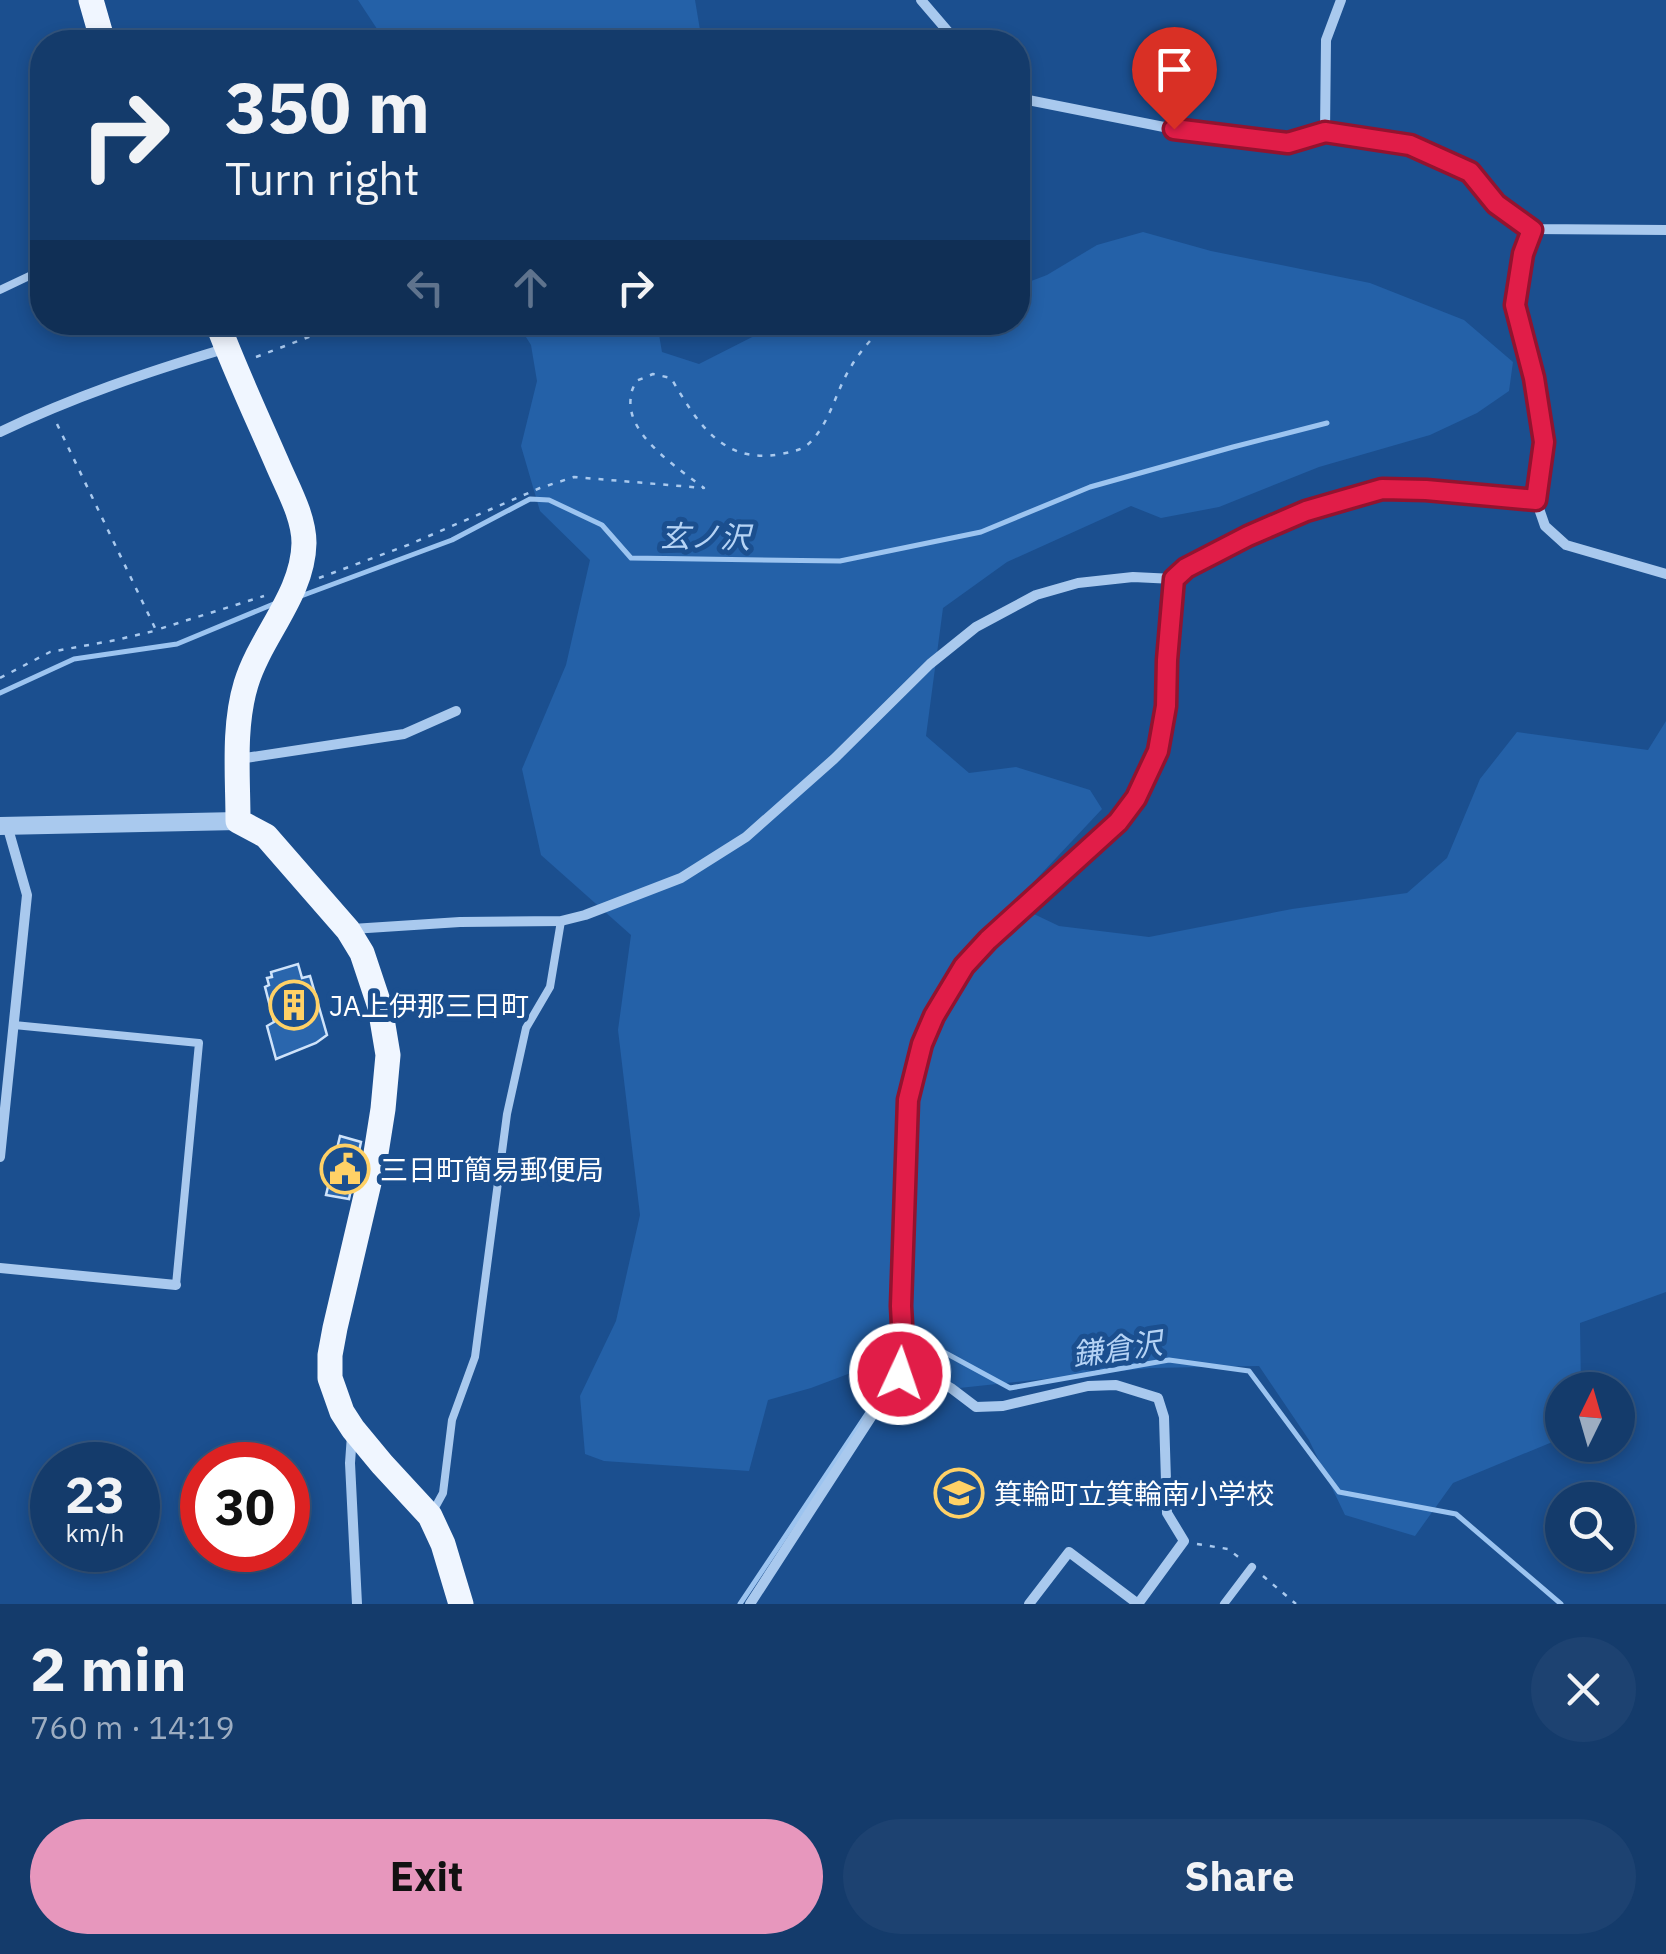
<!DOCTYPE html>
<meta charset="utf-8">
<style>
:root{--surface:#143b6b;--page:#1d4271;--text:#f1f3f6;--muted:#9dadc1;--line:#33557e;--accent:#e797bd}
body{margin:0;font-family:"IBM Plex Sans","Noto Sans JP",sans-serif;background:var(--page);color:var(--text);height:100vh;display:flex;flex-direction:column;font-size:38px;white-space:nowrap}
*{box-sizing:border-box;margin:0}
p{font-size:32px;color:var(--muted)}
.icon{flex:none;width:55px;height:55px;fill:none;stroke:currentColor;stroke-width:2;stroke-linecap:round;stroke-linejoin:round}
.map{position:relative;height:1604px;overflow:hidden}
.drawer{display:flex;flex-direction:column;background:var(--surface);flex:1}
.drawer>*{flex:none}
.guide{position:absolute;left:30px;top:30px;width:1000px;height:305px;border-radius:40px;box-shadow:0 5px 15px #0003,0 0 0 2px var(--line);background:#143b6b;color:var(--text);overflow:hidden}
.needle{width:65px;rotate:5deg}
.controls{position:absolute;left:1545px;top:1372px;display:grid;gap:20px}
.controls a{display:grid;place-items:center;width:90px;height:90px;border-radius:50%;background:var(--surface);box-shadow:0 5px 15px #0003,0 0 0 2px var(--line);font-size:50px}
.speed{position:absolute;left:30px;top:1442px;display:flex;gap:20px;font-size:50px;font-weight:700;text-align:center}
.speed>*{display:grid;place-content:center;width:130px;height:130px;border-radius:50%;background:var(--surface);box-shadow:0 5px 15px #0003,0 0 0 2px var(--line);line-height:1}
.speed small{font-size:25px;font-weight:400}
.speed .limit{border:15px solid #d22;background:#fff;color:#111}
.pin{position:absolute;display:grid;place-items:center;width:85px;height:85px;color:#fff;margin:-102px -42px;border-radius:50% 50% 50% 0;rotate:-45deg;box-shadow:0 0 10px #0007}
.pin .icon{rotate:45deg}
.me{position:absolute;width:110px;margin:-55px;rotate:3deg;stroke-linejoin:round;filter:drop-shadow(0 0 8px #0008)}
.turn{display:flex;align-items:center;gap:35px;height:210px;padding:0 30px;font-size:45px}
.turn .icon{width:130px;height:130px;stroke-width:2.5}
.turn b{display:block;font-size:70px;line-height:85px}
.lanes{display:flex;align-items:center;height:95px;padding:0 30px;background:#0003;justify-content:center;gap:50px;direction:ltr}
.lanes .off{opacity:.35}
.round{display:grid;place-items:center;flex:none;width:105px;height:105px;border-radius:52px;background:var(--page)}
.head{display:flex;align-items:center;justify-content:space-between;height:170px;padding:0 30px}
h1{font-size:60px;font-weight:700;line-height:75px}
.button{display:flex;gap:20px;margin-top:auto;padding:20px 30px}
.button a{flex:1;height:115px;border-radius:60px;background:var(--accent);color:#111;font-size:40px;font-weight:700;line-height:115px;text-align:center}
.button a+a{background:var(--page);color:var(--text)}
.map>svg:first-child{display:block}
.green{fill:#2461a8}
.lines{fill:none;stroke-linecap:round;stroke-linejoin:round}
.stream{stroke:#9cc4f0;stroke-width:5}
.building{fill:#2a66ad;stroke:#cfe3fa;stroke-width:2.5}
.path{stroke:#a9c9ee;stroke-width:2.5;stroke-dasharray:5 8;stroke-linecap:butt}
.service{stroke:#a9c9ee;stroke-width:8}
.minor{stroke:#a9c9ee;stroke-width:10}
.tertiary{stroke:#a9c9ee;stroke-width:18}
.primary{stroke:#f0f6ff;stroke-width:25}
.route-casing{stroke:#92132f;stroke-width:25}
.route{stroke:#e11d48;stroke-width:18}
.labels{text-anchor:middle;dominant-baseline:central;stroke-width:10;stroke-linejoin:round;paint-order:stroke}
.poi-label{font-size:28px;fill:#fff;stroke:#1b4f8f;text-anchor:start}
.water-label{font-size:30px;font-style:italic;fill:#b5d3f5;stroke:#1b4f8f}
</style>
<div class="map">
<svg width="1666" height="1604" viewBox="0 0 1666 1604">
<rect width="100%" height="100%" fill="#1b4f8f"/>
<g class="green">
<polygon points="358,0 695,0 702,42 385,41"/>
<polygon points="1143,232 1211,251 1370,283 1464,320 1513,362 1509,391 1477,413 1430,435 1319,467 1219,507 1161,518 1131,506 1007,562 943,608 926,736 969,773 1016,767 1090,790 1102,809 1013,904 1059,926 1149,937 1292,909 1407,893 1447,858 1480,779 1517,732 1648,750 1666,721 1666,1292 1580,1323 1581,1390 1562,1390 1562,1438 1453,1483 1415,1536 1345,1515 1309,1440 1259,1366 1150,1368 931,1391 917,1348 811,1388 768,1400 749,1471 604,1461 585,1454 580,1396 616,1321 640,1215 618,1030 631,935 541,855 522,769 566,665 590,560 540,511 521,446 537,381 531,345 517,323 657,323 662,352 699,364 780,323 1018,322 1018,286 1047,275 1097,245"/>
</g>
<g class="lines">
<g class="stream">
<polyline points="301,596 452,540 530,499 549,500 602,525 631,558 840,561 981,532 1090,487 1233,447 1327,423"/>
<polyline points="0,693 74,659 177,644 276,603"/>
<polyline points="906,1356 918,1338 1010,1388 1169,1360 1249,1371 1339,1492 1456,1514 1561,1604"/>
<polyline points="740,1604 883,1390"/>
</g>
</g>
<g class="building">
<polygon points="298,964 302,978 310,976 327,1035 316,1043 276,1059 267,1026 274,1022 265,987 269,985 267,978 272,977 271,972"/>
<polygon points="340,1136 361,1142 349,1199 326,1195"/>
</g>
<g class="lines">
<g class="path">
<polyline points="256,357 348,322"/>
<polyline points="57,424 156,630 264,596"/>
<path d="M319,578L408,545L540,488L574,477L704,488C678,468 624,434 631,396C631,391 634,386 636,381L653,374L671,378C697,422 722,465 781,454C795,451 805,450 814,438C831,418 836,392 849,370C859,352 873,337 888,322"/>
<polyline points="0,678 50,652 116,640 154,631"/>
<polyline points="1197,1544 1228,1549 1241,1559"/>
<polyline points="1263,1576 1296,1604"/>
</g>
<g class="service">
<polyline points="0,290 42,270"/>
<polyline points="14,1025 199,1043 176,1285"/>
<polyline points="432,1513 443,1493 452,1420 475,1357 507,1114 526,1028 550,987 561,921"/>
<polyline points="1224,1604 1252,1567"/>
</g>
<g class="minor">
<polyline points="921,0 957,42"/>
<polyline points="1018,98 1174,129 1288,143 1325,132 1410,145 1469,171 1496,204 1532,229 1666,230"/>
<polyline points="1325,132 1326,40 1341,0"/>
<polyline points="1532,229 1523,254 1515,305 1534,378 1544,442 1536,500 1545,526 1566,545 1666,574"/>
<path d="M0,432C73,397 147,372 224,349"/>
<polyline points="239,759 404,734 456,711"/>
<polyline points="352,929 460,922 561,921 585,915 681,878 746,837 834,759 930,664 976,627 1036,595 1078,583 1133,577 1174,579"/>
<polyline points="0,1157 27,895 7,825"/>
<polyline points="0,1268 176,1285"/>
<polyline points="904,1361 951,1388 976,1407 1003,1406 1088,1386 1116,1385 1158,1398 1164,1417 1167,1513 1184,1541 1138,1604"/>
<polyline points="352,1435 350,1463 357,1604"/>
<polyline points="750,1604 899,1374 904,1361 901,1306 908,1100 922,1044 934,1016 964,966 988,940 1118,822 1136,798 1158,751 1166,705 1167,659 1174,579 1186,568 1248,536 1306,511 1382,489 1426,490 1536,500"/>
<polyline points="1029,1604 1069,1552 1138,1604"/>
</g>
<polyline class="tertiary" points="0,826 238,821"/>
<g class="primary">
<polyline points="91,0 103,42"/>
<path d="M217,322C235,370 257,417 277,463C287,487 304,516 304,543C303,595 261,635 246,684C233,727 238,776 238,821L266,836L348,930L362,953L380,1007L388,1055L383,1109L376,1153L335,1328L330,1355V1378L342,1412L353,1429L382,1464L430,1516L443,1544L461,1604"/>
</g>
</g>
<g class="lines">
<g class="route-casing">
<polyline id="route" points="900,1374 904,1361 901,1306 908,1100 922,1044 934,1016 964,966 988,940 1118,822 1136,798 1158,751 1166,706 1167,660 1174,579 1186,568 1248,536 1306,511 1382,489 1426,490 1536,500 1544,442 1534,378 1515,305 1523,254 1532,230 1496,204 1470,172 1410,145 1325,132 1288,143 1174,129"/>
</g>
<use href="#route" class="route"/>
</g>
<defs>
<g id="building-ring" transform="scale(2.5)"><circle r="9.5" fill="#1b4f8f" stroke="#ffd166" stroke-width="1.5"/><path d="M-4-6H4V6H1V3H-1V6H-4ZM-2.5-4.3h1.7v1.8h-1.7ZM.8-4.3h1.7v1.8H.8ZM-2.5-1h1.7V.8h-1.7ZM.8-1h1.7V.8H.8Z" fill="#ffd166"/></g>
<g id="civic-ring" transform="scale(2.5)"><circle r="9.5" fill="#1b4f8f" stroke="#ffd166" stroke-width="1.5"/><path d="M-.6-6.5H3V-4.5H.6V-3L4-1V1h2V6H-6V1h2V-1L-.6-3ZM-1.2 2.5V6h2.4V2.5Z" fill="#ffd166"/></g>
<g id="school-ring" transform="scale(2.5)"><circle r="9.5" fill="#1b4f8f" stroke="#ffd166" stroke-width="1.5"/><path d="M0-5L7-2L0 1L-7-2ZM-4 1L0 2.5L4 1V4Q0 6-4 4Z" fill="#ffd166"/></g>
</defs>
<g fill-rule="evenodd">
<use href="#building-ring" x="294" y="1005"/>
<use href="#civic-ring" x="345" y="1169"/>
<use href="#school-ring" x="959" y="1493"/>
</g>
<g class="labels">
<g class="poi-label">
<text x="329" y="1005">JA上伊那三日町</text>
<text x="380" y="1169">三日町簡易郵便局</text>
<text x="994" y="1493">箕輪町立箕輪南小学校</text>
</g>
<g class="water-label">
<text transform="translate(705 536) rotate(1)">玄ノ沢</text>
<text transform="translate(1117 1348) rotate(-8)">鎌倉沢</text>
</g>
</g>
</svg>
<div class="controls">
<a><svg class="needle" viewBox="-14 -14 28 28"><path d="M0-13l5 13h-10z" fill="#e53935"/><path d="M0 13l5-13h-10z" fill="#9dadc1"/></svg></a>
<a><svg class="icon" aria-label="search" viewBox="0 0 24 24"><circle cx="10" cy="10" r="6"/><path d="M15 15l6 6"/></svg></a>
</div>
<div class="speed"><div>23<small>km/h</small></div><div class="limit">30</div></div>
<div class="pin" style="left:1174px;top:129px;background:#d93025"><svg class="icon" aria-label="arrive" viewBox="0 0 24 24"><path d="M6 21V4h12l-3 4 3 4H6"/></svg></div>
<svg class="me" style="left:900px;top:1374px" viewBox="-20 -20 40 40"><circle r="17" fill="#e11d48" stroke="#fff" stroke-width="3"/><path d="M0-11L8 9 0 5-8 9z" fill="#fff"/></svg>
<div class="guide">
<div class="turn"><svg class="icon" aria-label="right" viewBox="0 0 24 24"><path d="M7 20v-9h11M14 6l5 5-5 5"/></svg><div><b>350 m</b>Turn right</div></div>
<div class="lanes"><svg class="icon off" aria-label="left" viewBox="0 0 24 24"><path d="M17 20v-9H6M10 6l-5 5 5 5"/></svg><svg class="icon off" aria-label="ahead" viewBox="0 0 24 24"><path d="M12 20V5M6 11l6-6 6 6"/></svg><svg class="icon" aria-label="right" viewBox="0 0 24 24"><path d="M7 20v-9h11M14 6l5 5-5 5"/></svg></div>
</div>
</div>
<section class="drawer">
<div class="head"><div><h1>2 min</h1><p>760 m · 14:19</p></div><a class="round"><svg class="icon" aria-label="close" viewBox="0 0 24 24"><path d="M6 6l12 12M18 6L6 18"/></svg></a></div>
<div class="button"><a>Exit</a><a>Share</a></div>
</section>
